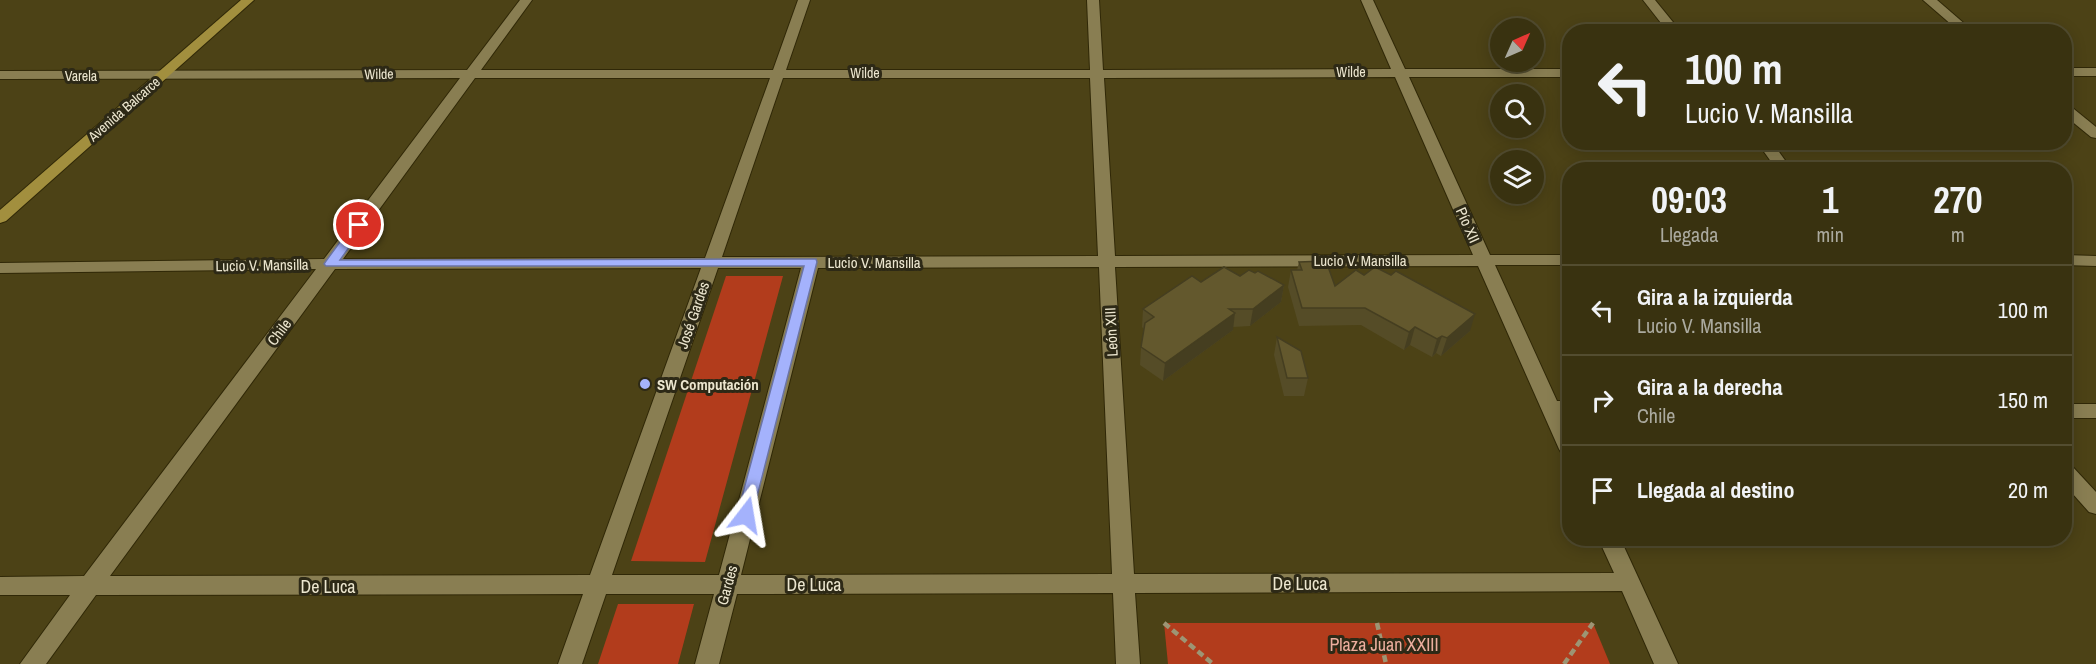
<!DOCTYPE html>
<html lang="es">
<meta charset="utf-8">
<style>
:root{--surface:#393210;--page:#443e1e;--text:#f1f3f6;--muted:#abaa9f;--line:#534d30}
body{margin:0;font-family:"Archivo Narrow",sans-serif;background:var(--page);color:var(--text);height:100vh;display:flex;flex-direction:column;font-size:22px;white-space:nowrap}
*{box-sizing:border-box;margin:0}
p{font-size:20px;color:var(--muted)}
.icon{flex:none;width:33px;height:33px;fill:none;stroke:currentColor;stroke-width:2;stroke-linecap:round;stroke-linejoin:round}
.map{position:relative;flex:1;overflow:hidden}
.details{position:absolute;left:1562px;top:162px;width:510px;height:384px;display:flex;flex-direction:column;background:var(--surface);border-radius:24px;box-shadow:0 3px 15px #0003,0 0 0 2px var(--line)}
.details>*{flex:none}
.hud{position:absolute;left:1562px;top:24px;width:510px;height:126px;border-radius:24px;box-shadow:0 3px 15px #0003,0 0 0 2px var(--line);background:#393210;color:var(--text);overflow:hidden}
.needle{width:39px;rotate:45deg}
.tools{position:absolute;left:1490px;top:18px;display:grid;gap:12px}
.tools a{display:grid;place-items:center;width:54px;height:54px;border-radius:50%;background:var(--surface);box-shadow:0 3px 15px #0003,0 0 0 2px var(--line);font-size:30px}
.pin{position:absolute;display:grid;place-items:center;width:51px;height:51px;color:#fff;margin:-26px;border:3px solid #fff;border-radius:50%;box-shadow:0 2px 6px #0007}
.me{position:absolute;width:66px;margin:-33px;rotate:14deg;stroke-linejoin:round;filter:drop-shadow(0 0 4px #0008)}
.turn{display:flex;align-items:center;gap:21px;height:126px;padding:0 24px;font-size:27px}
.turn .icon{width:78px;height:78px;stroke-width:2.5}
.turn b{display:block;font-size:42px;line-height:51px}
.eta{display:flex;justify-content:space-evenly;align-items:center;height:102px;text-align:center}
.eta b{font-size:36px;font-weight:800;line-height:42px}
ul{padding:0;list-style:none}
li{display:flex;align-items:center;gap:18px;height:90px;padding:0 24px;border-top:2px solid var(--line)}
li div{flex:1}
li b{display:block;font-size:22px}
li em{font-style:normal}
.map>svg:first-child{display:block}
.green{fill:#b23c1c}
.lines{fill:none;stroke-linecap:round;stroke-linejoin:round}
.minor-casing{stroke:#302807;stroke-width:2}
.major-casing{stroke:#302807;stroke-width:2}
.path{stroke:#9d9574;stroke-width:4.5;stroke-dasharray:7 4;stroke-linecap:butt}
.minor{fill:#897e52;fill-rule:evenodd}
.major{fill:#a28f3e;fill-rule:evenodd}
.wall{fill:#554c27}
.shaded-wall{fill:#453e20}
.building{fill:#63582d;stroke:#453e20;stroke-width:1.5}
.route{fill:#a4b2fc;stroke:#6b74a4;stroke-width:1.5}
.poi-dot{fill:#a4b2fc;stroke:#2d2916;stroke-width:2}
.labels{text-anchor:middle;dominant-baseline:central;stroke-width:6;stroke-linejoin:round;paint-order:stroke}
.far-street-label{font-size:14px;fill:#ece6cf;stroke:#2d2916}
.street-label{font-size:15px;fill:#ece6cf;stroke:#2d2916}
.poi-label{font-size:15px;font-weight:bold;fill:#ece6cf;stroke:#2d2916;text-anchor:start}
.near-street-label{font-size:18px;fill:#ece6cf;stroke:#2d2916}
.near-park-label{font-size:18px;fill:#ecae9e;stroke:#2d2916}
</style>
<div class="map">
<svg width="2096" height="664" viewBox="0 0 2096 664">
<rect width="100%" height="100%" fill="#4c4216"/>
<g class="green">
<polygon points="726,276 783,276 705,562 631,561"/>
<polygon points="618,604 694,604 678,664 598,664"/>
<polygon points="1164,623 1593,623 1610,664 1168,664"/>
</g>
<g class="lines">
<g class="minor-casing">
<g id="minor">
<path d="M520,0H532L481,70H773L798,0H810L786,70H1090L1087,0H1099L1103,70L1391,69L1361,0H1373L1405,69H1569V77H1409L1490,255H1569V265H1495L1557,401H1569V415H1563L1569,427V456L1562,454L1559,449L1478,266L1115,267L1134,574L1614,573L1598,538H1620L1678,664H1654L1622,591L1135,593L1140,664H1116L1113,593L737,594L719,664H695L714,594H606L582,664H558L583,594L96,595L46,664H20L70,595H0V577L84,576L316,269L0,273V263L324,259L460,78L0,79V71L467,70ZM1395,77L1473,255L1115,256L1104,78ZM475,78H770L705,258L343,259ZM783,78H1090L1098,256L722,257ZM1099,267L1112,574L741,575L818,268ZM701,268L590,575L110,576L335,269ZM718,268H801L719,575H612Z"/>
<polygon points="1643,0 1655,0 1681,32 1668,32"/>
<polygon points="1923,0 1937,0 1974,32 1960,32"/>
<rect x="2064" y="68" width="32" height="8"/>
<polygon points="2064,104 2069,105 2096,127 2096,138 2091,137 2064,115"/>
<polygon points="1757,142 1772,142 1792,170 1777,170"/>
<polygon points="2064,255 2096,256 2096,266 2064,265"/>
<rect x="2064" y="404" width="32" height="14"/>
<polygon points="2064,462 2071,465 2096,492 2096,514 2089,512 2064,484"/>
</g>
</g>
<g class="major-casing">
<polygon id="major" points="241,0 254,0 6,221 0,223 0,210"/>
</g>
<g class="path">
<polyline points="1164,623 1213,664"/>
<polyline points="1377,623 1386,664"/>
<polyline points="1564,664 1593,623"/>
</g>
<use href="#minor" class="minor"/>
<use href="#major" class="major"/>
</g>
<g class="wall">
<polygon points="1299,262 1335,286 1470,331 1441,356 1436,353 1432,357 1410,345 1404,350 1361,325 1299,326 1288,287 1291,270 1297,270"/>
<polygon points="1255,273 1284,285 1281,302 1250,326 1233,327 1233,330 1163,381 1140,365 1141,347 1144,329 1142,327 1143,309 1201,282"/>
<polygon points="1277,337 1308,378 1304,396 1284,396 1274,355"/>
</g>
<g class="shaded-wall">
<polygon points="1284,285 1281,302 1250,326 1253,309"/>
<polygon points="1235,313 1233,330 1163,381 1165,363"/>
<polygon points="1475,314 1470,331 1441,356 1447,338"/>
<polygon points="1415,327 1410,345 1404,350 1409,332"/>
<polygon points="1442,336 1436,353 1432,357 1437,339"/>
</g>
<g class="building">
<polygon points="1326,261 1335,286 1356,270 1364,275 1375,267 1391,275 1396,271 1475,314 1447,338 1442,336 1437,339 1415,327 1409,332 1365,308 1302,308 1291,270 1302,270 1299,262"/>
<polygon points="1224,267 1240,276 1249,270 1255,273 1258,271 1284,285 1253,309 1229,309 1235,313 1165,363 1141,347 1145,323 1154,317 1143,309 1192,276 1201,282"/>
<polygon points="1277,337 1301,351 1308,378 1287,378"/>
</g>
<polygon class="route" points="359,222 365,225 340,260 816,259 817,262 751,520 746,522 740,520 737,515 804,266 326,266 324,264 326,261 354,223"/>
<circle class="poi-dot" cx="645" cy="384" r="6"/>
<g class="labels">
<g class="far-street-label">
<text x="1351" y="72">Wilde</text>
<text x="865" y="73">Wilde</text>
<text transform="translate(379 74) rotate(-1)">Wilde</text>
<text x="81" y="76">Varela</text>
<text transform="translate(124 109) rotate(-41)">Avenida Balcarce</text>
</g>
<g class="street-label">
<text transform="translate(1468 225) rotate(66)">Pío XII</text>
<text x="1360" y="260">Lucio V. Mansilla</text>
<text x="874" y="262">Lucio V. Mansilla</text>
<text transform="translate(262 265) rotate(-1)">Lucio V. Mansilla</text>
<text transform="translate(693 315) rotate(-71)">José Gardes</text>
<text transform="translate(279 332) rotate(-53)">Chile</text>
<text transform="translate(1111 332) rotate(-93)">León XIII</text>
<text transform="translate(727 585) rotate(-75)">Gardes</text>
</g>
<g class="poi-label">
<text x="657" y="384">SW Computación</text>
</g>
<g class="near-street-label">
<text x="1300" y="583">De Luca</text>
<text x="814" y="584">De Luca</text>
<text x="328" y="586">De Luca</text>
</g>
<g class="near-park-label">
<text x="1384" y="644">Plaza Juan XXIII</text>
</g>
</g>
</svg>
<div class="tools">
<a><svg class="needle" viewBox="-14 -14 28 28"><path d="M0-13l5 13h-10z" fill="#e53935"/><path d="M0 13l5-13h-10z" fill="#abaa9f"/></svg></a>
<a><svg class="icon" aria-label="search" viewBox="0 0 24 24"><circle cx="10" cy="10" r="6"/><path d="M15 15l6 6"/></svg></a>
<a><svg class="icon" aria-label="layers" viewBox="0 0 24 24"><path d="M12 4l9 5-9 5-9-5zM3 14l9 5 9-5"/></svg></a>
</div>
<div class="pin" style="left:359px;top:225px;background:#d93025"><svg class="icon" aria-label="arrive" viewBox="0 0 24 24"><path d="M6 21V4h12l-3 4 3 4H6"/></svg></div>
<svg class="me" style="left:746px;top:515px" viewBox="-20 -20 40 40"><path d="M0-17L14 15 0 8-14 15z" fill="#a4b2fc" stroke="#fff" stroke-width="4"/></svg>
<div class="hud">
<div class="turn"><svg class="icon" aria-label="left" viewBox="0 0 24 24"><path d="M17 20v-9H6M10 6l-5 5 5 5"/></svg><div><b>100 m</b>Lucio V. Mansilla</div></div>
</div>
<section class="details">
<div class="eta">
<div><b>09:03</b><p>Llegada</p></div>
<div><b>1</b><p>min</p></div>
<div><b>270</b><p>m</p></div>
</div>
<ul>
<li><svg class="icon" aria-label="left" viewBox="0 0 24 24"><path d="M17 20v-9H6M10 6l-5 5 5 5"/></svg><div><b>Gira a la izquierda</b><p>Lucio V. Mansilla</p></div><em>100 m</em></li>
<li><svg class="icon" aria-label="right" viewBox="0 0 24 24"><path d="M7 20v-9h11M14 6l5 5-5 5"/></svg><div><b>Gira a la derecha</b><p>Chile</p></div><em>150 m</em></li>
<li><svg class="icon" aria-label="arrive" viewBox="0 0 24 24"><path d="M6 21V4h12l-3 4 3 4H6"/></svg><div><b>Llegada al destino</b></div><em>20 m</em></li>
</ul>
</section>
</div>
